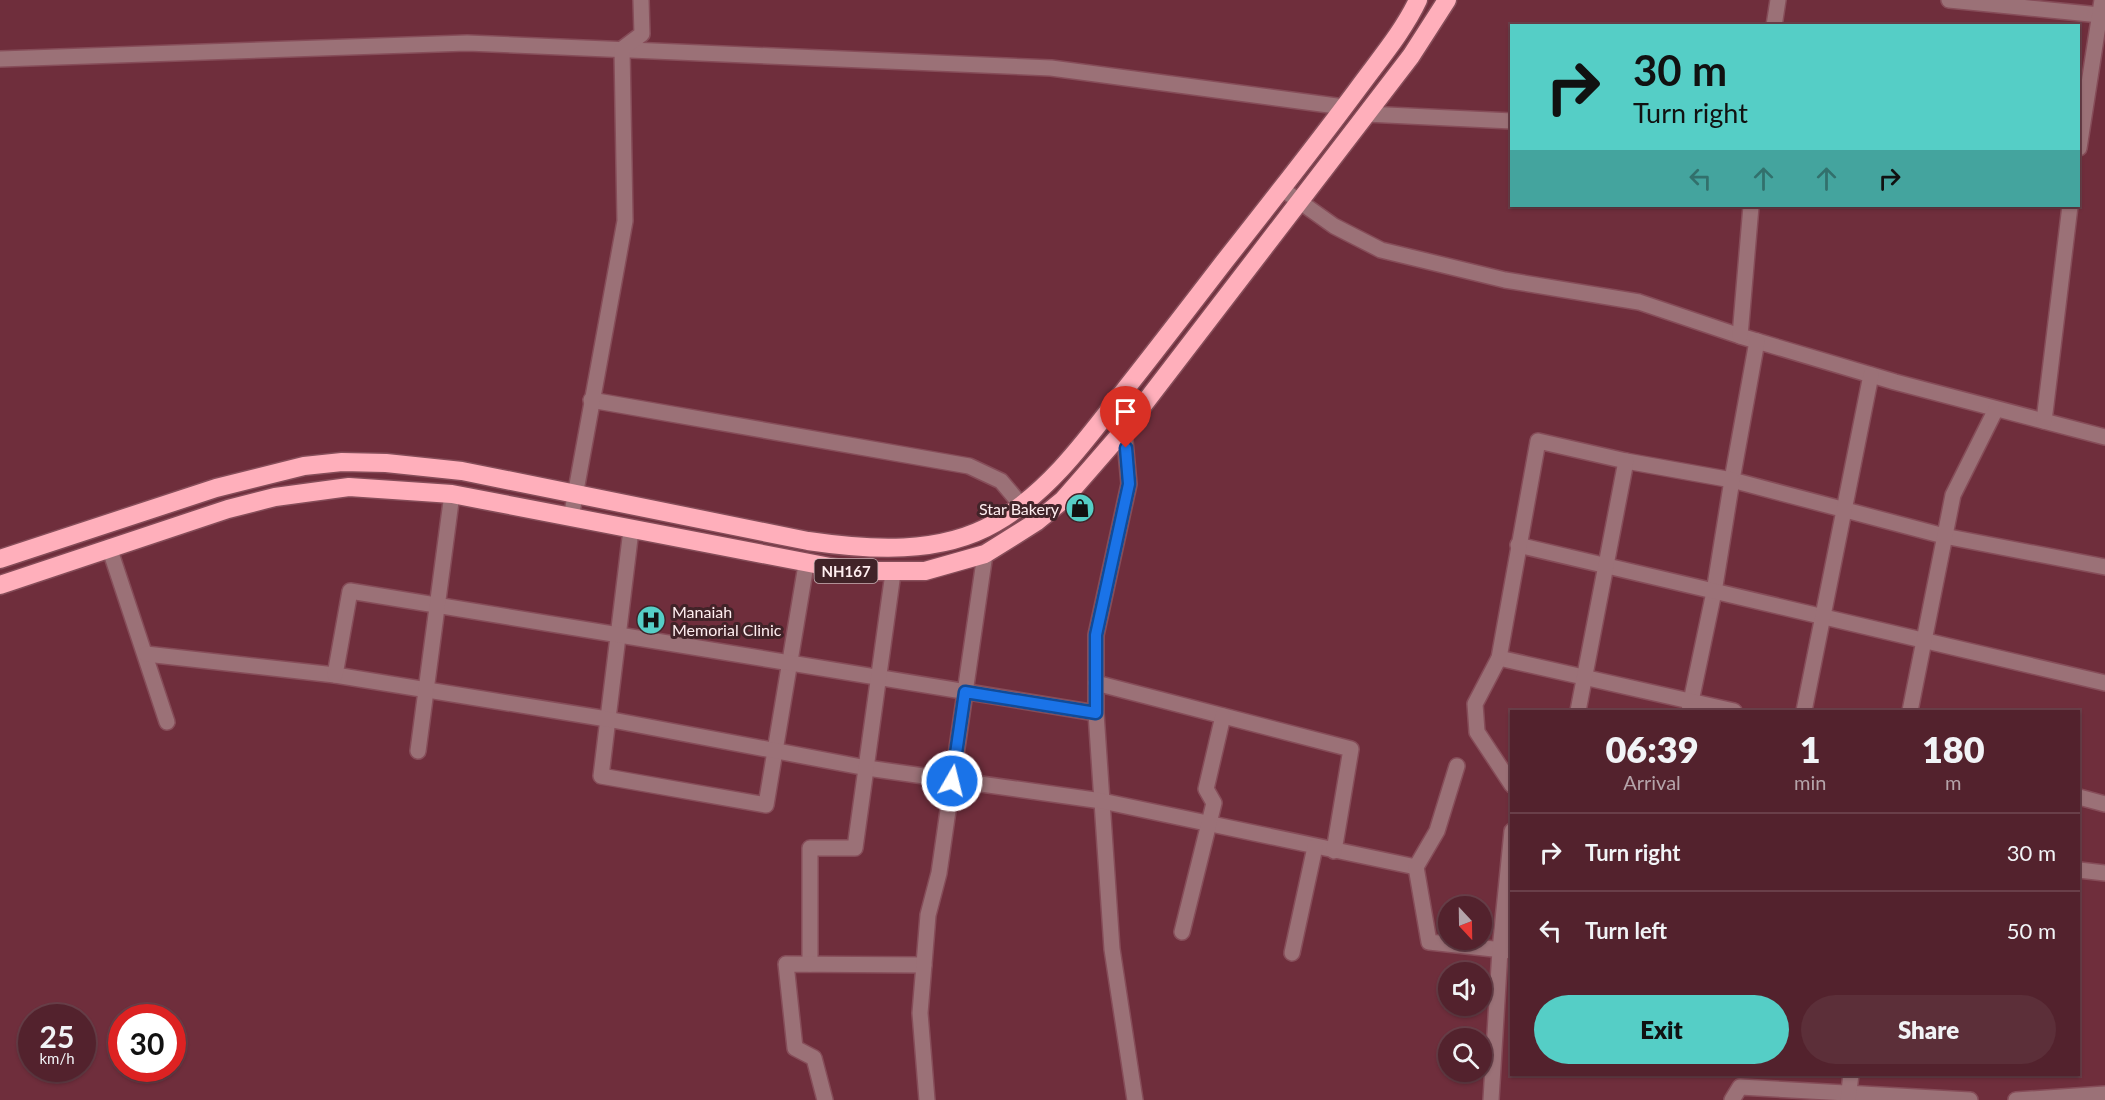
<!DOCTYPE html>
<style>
:root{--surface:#53222d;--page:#5c2f39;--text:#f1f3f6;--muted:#b5a4aa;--line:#693f49;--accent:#55cec6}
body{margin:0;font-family:Lato,sans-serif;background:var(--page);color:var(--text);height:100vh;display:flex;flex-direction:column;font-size:22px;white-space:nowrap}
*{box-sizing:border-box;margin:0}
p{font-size:20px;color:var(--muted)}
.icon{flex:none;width:33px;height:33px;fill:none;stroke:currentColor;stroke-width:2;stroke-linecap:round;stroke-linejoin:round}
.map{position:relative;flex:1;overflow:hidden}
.sheet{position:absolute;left:1510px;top:710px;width:570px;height:366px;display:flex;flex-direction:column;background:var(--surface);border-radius:0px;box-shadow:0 2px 4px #0004,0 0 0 2px var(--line)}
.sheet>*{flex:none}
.top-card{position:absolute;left:1510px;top:24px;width:570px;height:183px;border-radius:0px;box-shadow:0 2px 4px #0004,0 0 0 2px var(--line);background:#55cec6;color:#111;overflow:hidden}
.needle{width:39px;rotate:158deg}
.buttons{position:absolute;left:1438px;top:896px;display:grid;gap:12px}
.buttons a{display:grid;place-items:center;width:54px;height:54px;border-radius:50%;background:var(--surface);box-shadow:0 2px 4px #0004,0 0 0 2px var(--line);font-size:30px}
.speed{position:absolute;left:18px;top:1004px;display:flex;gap:12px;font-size:30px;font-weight:700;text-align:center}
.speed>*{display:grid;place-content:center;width:78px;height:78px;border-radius:50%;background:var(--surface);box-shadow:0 2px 4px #0004,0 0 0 2px var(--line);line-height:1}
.speed small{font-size:15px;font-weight:400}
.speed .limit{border:9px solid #d22;background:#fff;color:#111}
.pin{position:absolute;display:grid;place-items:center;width:51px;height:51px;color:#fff;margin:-62px -26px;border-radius:50% 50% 50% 0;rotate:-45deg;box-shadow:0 0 6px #0007}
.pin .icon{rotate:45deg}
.me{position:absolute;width:66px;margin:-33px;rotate:8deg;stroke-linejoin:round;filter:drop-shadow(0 0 4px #0008)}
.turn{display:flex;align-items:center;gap:21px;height:126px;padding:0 24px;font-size:27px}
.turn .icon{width:78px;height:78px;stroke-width:2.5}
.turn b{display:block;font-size:42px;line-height:51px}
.lanes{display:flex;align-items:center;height:57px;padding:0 24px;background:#0003;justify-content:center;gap:30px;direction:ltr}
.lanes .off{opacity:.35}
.eta{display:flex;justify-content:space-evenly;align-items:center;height:102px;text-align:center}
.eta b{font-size:36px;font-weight:800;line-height:42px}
.cta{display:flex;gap:12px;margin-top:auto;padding:12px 24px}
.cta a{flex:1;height:69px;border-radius:36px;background:var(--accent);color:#111;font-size:24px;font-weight:800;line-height:69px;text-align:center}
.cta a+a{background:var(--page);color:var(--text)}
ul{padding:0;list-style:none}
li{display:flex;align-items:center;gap:18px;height:78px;padding:0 24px;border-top:2px solid var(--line)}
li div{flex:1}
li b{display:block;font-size:22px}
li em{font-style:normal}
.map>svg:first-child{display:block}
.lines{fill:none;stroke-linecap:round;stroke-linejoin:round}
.minor-casing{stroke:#864d59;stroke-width:18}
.highway-casing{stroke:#864d59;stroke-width:21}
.minor{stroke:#9b7177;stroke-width:15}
.highway{stroke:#ffafbb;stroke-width:18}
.route-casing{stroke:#114b97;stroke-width:15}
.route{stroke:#1a73e8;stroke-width:10}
.labels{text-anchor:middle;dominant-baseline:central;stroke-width:6;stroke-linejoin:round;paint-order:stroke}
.shield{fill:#412328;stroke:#c6b1b4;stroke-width:1.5}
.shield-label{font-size:15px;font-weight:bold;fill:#ffeef0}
.poi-label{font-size:16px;fill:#ffeef0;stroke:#412328;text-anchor:end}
</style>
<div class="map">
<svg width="2105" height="1100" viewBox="0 0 2105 1100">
<rect width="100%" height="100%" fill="#6f2e3c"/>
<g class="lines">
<g class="minor-casing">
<g id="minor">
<polyline points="1949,0 2100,15"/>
<polyline points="1774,26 1778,0"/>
<polyline points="0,59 467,43 1051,68 1344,107"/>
<polyline points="1366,114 1512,121"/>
<polyline points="2079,148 2102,0"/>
<polyline points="1282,189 1334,226 1381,250 1505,280 1639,302 1740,336 1895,382 2105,437"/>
<polyline points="1740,336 1751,206"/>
<polyline points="1757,341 1732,480 1944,536 2105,567"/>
<polyline points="591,400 969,466 1001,481 1022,506"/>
<polyline points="2044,421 2070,206"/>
<polyline points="1124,430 1129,484 1096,635 1096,713 1112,949 1135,1100"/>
<polyline points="1626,461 1732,480 1714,592 1689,711"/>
<polyline points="571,518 625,221 622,49 642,34 641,0"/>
<polyline points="631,530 601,776 766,805 806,565"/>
<polyline points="1518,545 2105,683"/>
<polyline points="109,547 167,722"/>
<polyline points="146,654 335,675 607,719 867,768 1102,801 1416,867"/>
<polyline points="1499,658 1734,711"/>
<polyline points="335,675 350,591 1096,713"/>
<polyline points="1096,683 1351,749 1334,851"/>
<polyline points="1804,711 1871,375"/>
<polyline points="1910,711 1953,495 1996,409"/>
<polyline points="418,751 452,494"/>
<polyline points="1457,766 1437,831 1416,867 1429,942 1512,951"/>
<polyline points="1512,785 1477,732 1475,704 1499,658 1538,441 1626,461 1578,711"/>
<polyline points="2079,797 2105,804"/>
<polyline points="2079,870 2105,873"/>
<polyline points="1182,932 1214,803 1206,789 1223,716"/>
<polyline points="1292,953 1315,847"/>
<polyline points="810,964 810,848 855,848 893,573"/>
<polyline points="825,1100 814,1058 795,1048 786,964 924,965"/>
<polyline points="927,1100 920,1013 928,915 939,873 985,554"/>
<polyline points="1491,1100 1500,950 1512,831"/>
<polyline points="1732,1100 1740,1087 1970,1100"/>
<polyline points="1848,1100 1851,1074"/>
<polyline points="2016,1100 2105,1094"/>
</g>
</g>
<g class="highway-casing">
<g id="highway">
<path d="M0,559L216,488L304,466L342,462L386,463L462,471L808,541C869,550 940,555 995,523C1049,492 1087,439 1124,391C1158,348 1191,305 1224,262C1269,205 1314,148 1357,90C1378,61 1403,32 1418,0"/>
<polyline points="0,585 228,509 275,497 349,487 452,494 851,571 925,571 985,554 1036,522 1063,500 1091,468 1124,430 1411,56 1447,0"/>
</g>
</g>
<use href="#minor" class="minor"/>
<use href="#highway" class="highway"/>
</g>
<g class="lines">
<g class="route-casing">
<polyline id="route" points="952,781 965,692 1096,713 1096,635 1129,484 1126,448"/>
</g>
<use href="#route" class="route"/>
</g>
<defs>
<g id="shop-disc" transform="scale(1.5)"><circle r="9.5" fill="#55cec6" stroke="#412328"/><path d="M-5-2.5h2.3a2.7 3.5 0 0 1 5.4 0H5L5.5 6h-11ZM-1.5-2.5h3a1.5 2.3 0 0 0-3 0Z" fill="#111"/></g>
<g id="hospital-disc" transform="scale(1.5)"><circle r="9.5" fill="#55cec6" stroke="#412328"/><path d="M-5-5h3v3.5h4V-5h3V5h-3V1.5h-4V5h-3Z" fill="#111"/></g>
</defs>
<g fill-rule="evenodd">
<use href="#shop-disc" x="1080" y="508"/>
<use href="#hospital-disc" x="651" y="620"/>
</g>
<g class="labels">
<rect class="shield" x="814.5" y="559" width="63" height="24" rx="4.5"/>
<g class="shield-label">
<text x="846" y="571">NH167</text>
</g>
<g class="poi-label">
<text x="1059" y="508">Star Bakery</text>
<text x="672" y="611" text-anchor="start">Manaiah<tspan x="672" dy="18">Memorial Clinic</tspan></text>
</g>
</g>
</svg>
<div class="buttons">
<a><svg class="needle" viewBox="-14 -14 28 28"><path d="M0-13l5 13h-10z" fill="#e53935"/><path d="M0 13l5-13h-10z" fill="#b5a4aa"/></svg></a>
<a><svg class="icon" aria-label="sound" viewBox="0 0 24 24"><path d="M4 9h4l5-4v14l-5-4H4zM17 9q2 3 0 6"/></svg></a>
<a><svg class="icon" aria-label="search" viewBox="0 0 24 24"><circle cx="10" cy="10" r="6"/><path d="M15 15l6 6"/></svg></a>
</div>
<div class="speed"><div>25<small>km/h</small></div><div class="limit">30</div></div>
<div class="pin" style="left:1126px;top:448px;background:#d93025"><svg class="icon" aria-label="arrive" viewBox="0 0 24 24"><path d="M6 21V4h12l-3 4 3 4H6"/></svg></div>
<svg class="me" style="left:952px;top:781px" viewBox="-20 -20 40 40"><circle r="17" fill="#1a73e8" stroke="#fff" stroke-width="3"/><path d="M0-11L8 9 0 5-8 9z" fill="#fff"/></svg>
<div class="top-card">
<div class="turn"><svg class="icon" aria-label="right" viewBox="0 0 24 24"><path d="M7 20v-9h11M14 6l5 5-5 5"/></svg><div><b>30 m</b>Turn right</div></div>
<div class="lanes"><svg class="icon off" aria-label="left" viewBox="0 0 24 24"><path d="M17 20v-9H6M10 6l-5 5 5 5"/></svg><svg class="icon off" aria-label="ahead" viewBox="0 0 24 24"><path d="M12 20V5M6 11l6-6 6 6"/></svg><svg class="icon off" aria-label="ahead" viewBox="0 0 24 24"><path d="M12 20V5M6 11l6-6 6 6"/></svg><svg class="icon" aria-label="right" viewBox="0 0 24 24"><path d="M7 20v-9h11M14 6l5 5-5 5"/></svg></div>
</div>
<section class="sheet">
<div class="eta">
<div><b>06:39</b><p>Arrival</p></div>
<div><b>1</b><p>min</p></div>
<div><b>180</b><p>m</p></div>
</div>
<ul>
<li><svg class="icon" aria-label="right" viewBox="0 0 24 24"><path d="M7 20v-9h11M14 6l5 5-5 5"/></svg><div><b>Turn right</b></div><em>30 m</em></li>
<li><svg class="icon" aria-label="left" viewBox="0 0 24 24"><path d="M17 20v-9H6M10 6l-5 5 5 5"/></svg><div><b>Turn left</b></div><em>50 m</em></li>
</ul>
<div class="cta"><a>Exit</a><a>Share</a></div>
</section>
</div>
